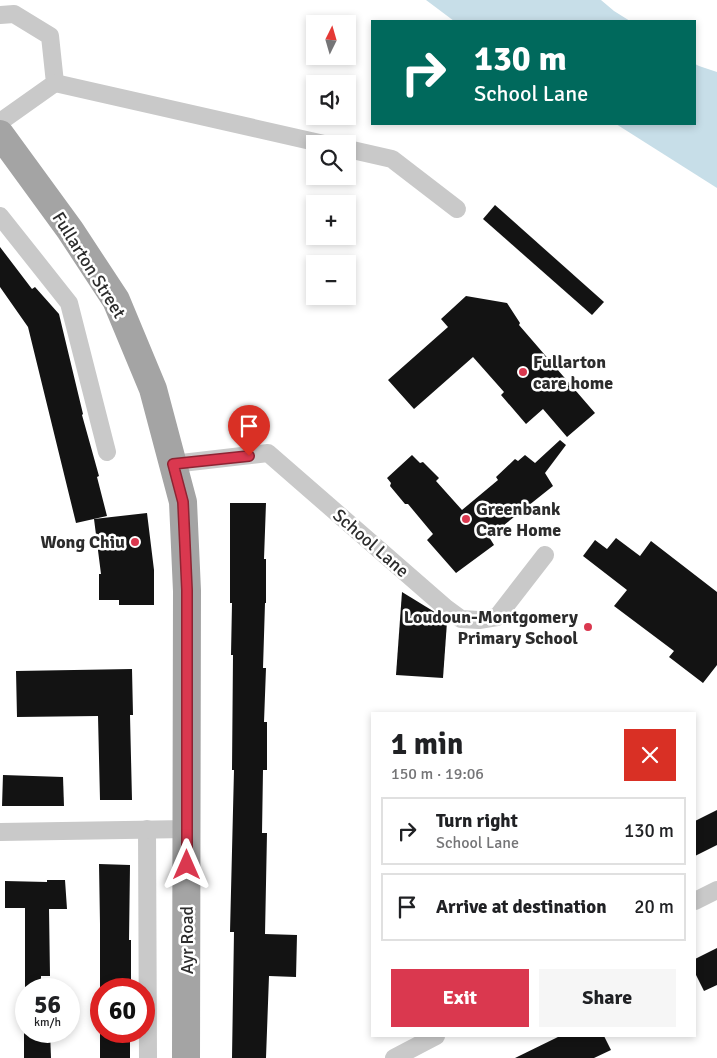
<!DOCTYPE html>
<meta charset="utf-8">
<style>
:root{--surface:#fff;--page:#f6f6f6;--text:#202124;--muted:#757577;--line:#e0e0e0;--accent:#da384f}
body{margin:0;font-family:Signika,sans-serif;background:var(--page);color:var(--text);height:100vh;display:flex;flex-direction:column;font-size:19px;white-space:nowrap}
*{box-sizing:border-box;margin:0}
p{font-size:16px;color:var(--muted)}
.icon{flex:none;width:28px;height:28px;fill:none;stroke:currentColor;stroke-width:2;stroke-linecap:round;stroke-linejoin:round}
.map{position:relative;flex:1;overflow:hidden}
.side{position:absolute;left:371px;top:712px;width:325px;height:325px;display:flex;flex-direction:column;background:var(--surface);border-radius:0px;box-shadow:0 2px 8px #0003}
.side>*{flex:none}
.hud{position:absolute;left:371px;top:20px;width:325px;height:105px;border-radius:0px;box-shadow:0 2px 8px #0003;background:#00695c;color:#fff;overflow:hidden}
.needle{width:32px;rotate:5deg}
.tools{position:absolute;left:306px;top:15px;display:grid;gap:10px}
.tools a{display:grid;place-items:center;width:50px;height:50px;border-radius:0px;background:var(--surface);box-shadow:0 2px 8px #0003;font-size:25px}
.speed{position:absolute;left:15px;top:978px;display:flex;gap:10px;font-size:25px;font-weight:700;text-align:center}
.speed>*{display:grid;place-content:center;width:65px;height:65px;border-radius:50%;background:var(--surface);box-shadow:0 2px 8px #0003;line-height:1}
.speed small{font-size:12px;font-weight:400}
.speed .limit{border:8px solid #d22;background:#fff;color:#111}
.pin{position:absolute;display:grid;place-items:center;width:42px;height:42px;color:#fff;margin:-51px -21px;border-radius:50% 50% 50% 0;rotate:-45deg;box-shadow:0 0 5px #0007}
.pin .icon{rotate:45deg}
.me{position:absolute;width:55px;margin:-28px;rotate:0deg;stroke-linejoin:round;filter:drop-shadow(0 0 4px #0008)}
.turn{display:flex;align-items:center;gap:18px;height:105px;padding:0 20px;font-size:22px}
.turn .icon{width:65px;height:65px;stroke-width:2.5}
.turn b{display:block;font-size:35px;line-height:42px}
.round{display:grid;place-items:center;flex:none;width:52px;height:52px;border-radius:0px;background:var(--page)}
.summary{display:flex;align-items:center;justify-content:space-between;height:85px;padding:0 20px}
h1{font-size:30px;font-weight:700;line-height:38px}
.action{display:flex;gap:10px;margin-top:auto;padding:10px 20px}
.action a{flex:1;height:58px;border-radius:0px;background:var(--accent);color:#fff;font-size:20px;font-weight:700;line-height:58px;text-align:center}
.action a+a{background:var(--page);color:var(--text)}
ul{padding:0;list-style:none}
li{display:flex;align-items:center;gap:15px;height:68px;margin:0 10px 8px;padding:0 10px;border:2px solid var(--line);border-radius:0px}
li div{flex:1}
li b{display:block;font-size:19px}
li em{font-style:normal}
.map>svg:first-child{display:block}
.water{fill:#c7dee8}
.building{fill:#131313}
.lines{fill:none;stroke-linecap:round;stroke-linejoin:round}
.street{stroke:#c9c9c9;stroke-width:18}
.primary{stroke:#a4a4a4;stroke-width:28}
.route-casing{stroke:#8e2433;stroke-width:12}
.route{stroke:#da384f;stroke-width:9}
.poi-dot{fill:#da384f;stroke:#fff;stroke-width:2}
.labels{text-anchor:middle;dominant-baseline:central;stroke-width:5;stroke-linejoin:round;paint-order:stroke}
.street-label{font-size:18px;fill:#2c2c2c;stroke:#fff}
.poi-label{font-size:18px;font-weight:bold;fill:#2c2c2c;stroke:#fff;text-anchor:start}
</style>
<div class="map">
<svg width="717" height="1058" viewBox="0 0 717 1058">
<rect width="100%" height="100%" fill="#fff"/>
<g class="water">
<polygon points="426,0 601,0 614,11 630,21 454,21"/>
<polygon points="695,64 699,66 717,72 717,188 616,124 695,124"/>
</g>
<g class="building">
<polygon points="495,205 604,302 592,315 483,219"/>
<polygon points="0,247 32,289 35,287 59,314 83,414 82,415 99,476 97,477 107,516 76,523 28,327 0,287"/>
<polygon points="466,296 507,303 520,323 519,325 595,413 567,437 543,409 526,424 501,395 504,392 473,357 414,409 388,380 448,327 441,319"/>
<polygon points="560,440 566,445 545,473 553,486 489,537 494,545 456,573 427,540 433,534 408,504 405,504 390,486 391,483 387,478 412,455 420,463 423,462 439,478 436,481 462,510 498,480 496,477 515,459 518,461 525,455 535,463"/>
<polygon points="230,503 266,503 264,559 266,559 266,603 265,603 263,668 266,668 264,722 267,722 267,770 263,770 262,833 267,833 265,934 297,935 296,977 269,976 266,1058 232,1058 234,932 230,932 234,770 232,770 233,655 231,655 232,603 230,603"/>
<polygon points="147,513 154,570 154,605 119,605 119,600 99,600 99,574 101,574 94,519"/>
<polygon points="616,538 640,556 651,541 717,592 717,665 703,683 669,657 674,651 614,606 627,590 583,556 595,540 607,549"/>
<polygon points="402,592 433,611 447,622 443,678 396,675"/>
<polygon points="132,669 133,715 130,715 132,800 100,800 98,716 17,717 16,671"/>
<polygon points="3,775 63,777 64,806 2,806"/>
<polygon points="717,810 717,845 695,856 695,821"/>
<polygon points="99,864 130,865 129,940 131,940 131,989 100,989 100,924"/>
<polygon points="47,880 65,880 67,909 49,909 50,976 41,976 41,989 25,989 25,908 5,908 5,881 47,882"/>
<polygon points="717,948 717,985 704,991 695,973 695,959"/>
<polygon points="24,1031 50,1031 51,1058 24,1058"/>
<rect x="100" y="1031" width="30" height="27"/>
<polygon points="560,1036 604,1036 611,1050 594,1058 515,1058"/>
</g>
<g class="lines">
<g class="street">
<polyline points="0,15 14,14 50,36 55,83 0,122"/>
<polyline points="55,83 324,144"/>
<polyline points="348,149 392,159 457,209"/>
<polyline points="0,216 69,303 107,452"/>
<polyline points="173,464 268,453 446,608 461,619 479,620 497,617 545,555"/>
<polyline points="147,829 148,1058"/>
<polyline points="0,832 187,829"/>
<polyline points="695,901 717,890"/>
<polyline points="394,1058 436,1036"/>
</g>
<polyline class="primary" points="0,134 70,230 116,300 153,389 183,502 187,591 186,1058"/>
</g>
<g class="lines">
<g class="route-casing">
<polyline id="route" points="187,865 187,590 183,502 173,464 249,456"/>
</g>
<use href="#route" class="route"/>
</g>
<g class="poi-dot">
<circle cx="523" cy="372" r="5"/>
<circle cx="466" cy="519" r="5"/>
<circle cx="135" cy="542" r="5"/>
<circle cx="588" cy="627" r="5"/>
</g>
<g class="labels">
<g class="street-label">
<text transform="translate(89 265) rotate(58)">Fullarton Street</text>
<text transform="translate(371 543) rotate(41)">School Lane</text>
<text transform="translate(187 940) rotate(-90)">Ayr Road</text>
</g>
<g class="poi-label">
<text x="533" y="362">Fullarton<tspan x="533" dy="21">care home</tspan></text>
<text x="476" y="509">Greenbank<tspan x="476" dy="21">Care Home</tspan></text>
<text x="125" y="542" text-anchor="end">Wong Chiu</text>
<text x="578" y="617" text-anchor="end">Loudoun-Montgomery<tspan x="578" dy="21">Primary School</tspan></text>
</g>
</g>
</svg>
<div class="tools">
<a><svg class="needle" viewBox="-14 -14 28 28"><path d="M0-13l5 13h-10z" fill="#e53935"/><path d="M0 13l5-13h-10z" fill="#757577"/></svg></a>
<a><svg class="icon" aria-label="sound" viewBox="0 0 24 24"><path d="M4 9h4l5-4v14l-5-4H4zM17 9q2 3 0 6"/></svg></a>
<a><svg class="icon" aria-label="search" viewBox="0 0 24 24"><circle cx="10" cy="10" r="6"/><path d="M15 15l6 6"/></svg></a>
<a>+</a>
<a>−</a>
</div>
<div class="speed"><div>56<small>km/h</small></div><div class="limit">60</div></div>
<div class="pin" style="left:249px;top:456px;background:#d93025"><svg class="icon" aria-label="arrive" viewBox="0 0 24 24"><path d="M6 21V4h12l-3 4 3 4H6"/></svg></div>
<svg class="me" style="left:187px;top:865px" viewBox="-20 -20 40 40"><path d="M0-17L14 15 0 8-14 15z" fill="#da384f" stroke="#fff" stroke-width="4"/></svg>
<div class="hud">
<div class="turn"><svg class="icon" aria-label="right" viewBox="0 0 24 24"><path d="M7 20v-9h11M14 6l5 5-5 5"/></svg><div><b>130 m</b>School Lane</div></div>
</div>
<section class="side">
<div class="summary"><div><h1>1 min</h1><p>150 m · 19:06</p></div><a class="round" style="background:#d93025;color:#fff"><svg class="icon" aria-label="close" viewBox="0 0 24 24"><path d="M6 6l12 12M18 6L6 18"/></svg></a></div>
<ul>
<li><svg class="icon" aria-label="right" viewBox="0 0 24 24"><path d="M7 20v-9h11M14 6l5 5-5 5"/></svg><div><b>Turn right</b><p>School Lane</p></div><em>130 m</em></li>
<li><svg class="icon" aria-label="arrive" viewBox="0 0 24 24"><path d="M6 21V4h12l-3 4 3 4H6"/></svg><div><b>Arrive at destination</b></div><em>20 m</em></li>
</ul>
<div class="action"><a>Exit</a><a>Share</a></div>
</section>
</div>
